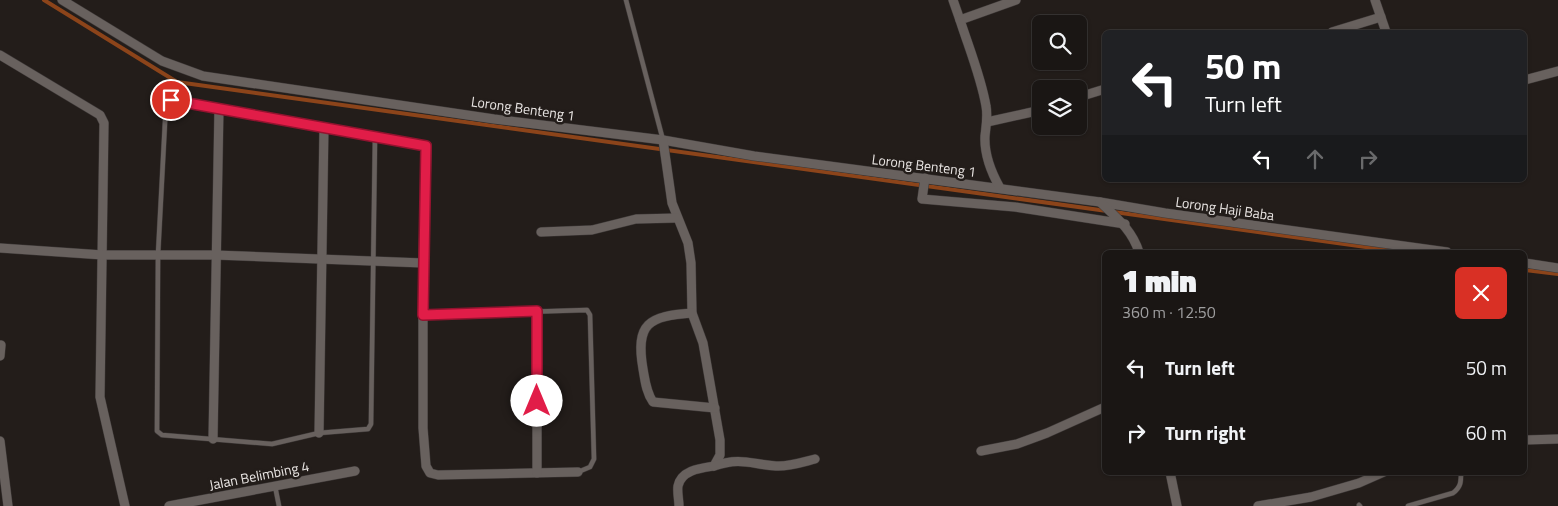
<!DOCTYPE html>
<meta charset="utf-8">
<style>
:root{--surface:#1a1614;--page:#272322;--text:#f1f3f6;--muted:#9f9fa0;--line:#383534}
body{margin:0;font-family:"Titillium Web",sans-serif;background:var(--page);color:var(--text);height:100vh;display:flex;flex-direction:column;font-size:19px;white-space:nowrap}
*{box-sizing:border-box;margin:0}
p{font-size:16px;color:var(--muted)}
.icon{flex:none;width:28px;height:28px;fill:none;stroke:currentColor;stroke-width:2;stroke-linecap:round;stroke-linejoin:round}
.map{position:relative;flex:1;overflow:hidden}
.sheet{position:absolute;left:1102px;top:250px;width:425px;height:225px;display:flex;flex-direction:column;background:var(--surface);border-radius:8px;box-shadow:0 1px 4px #0004,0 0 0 1px var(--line)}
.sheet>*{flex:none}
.banner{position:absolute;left:1102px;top:30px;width:425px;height:152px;border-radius:8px;box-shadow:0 1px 4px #0004,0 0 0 1px var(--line);background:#202124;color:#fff;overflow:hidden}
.controls{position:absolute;left:1032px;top:15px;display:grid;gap:10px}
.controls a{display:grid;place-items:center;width:55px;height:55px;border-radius:8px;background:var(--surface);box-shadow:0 1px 4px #0004,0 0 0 1px var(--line);font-size:25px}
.pin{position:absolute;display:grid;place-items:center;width:42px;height:42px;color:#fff;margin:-21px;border:2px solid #fff;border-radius:50%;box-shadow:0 1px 5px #0007}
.me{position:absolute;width:55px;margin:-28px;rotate:0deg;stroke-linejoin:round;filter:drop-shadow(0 0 4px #0008)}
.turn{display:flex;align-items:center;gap:18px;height:105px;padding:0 20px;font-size:22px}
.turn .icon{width:65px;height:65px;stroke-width:2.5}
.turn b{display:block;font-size:35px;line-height:42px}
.lanes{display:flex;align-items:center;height:48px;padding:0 20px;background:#0003;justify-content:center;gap:25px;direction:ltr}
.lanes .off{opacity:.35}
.round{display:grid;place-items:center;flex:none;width:52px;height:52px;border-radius:8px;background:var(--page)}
.overview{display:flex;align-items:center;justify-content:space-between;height:85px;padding:0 20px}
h1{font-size:30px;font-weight:800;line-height:38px}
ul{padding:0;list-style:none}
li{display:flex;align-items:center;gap:15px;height:65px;padding:0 20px}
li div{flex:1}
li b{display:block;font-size:19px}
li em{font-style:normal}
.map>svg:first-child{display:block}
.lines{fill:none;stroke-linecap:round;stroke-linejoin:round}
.stream{stroke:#8c441a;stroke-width:4}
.lane-casing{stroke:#3d3837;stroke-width:5.5}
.street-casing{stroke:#3d3837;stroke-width:10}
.lane{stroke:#68615e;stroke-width:4.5}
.street{stroke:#68615e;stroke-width:9}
.route-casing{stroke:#92132f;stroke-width:12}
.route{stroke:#e11d48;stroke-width:9}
.labels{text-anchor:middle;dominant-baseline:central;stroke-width:5;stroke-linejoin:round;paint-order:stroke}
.street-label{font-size:14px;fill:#e9e5e3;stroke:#231d1a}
</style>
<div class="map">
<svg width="1558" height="506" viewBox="0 0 1558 506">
<rect width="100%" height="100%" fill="#231d1a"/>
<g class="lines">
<g class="stream">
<polyline points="44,0 177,82 1107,211"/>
<polyline points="1114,212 1402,252"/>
<polyline points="1525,270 1558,274"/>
</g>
<g class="lane-casing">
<g id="lane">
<polyline points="626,0 663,140"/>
<path d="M375,137L371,424L368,429L319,433L272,444L162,435L157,431L158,255L166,103L171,100C256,115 341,130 427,146"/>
<polyline points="423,315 587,310 590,315 594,459 590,467 578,472"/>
<polyline points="275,486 279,506"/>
<polyline points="1359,505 1360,506"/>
<path d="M1408,506L1453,493C1461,487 1461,482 1461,472"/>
</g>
</g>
<g class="street-casing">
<g id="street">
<polyline points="62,0 162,61 203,76 494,119 663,140 754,156 1100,202 1165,213 1447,252"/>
<polyline points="953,0 960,20"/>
<polyline points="1375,0 1386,32"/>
<polyline points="1332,32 1381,17"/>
<polyline points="0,55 100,115 104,123 100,397 125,506"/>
<polyline points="1525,80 1558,71"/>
<polyline points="1079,97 1105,89"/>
<polyline points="987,122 1041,110"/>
<path d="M663,140L672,203L688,243L691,263L692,313L703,343L720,440V455L714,466C701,468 681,470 678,486C677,492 679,500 679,506"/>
<polyline points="427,146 423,263 423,428 426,466 430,473 438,475 578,472"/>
<polyline points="925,178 922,199 1015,207 1125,224"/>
<path d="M1000,188C991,172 984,155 985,136C986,126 988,116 986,106C981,77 969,48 960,20L1016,0"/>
<path d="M1100,202C1117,218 1132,230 1139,252"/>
<polyline points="541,232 592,230 636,219 677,218"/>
<polyline points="0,248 103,255 215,255 423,263"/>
<polyline points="1525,263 1558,268"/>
<polyline points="537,311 537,473"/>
<path d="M692,313C649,316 635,323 643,369C645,380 646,392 653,402L715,408"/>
<polyline points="0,356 1,345"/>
<polyline points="319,433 324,127"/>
<polyline points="213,439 219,108"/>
<polyline points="1525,440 1558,439"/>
<polyline points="0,441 8,506"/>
<polyline points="981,451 1017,444 1047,433 1105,407"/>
<path d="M714,466C741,457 750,464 776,466C788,467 803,462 815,459"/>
<polyline points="1170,472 1177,506"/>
<polyline points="169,506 355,471"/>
<polyline points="1258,506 1311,497 1359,483 1384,472"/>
</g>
</g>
<use href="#lane" class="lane"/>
<use href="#street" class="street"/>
</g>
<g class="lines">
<g class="route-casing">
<polyline id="route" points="171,100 426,146 423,315 537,311 537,401"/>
</g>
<use href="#route" class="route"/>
</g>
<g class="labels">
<g class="street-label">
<text transform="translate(523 108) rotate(8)">Lorong Benteng 1</text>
<text transform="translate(924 165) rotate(7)">Lorong Benteng 1</text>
<text transform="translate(1225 208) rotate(8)">Lorong Haji Baba</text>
<text transform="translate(259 475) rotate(-11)">Jalan Belimbing 4</text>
</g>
</g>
</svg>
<div class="controls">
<a><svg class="icon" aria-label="search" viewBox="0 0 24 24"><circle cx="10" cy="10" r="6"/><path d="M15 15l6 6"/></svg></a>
<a><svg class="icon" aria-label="layers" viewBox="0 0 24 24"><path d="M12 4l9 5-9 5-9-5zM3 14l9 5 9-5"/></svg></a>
</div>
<div class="pin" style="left:171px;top:100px;background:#d93025"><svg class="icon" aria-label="arrive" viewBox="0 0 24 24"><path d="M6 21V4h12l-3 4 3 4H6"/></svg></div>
<svg class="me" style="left:537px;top:401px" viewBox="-20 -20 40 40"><circle r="19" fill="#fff"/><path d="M0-13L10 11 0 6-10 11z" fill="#e11d48"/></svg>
<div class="banner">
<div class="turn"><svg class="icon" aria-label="left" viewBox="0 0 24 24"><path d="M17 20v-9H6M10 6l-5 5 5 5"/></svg><div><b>50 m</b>Turn left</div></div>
<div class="lanes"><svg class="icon" aria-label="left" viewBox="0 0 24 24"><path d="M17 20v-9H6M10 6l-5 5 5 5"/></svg><svg class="icon off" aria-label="ahead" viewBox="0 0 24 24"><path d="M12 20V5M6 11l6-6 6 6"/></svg><svg class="icon off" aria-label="right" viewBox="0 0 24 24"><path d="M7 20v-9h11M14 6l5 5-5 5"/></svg></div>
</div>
<section class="sheet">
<div class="overview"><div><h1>1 min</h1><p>360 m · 12:50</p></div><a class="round" style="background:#d93025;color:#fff"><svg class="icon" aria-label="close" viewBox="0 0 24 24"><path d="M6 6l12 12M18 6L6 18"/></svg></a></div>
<ul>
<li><svg class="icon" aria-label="left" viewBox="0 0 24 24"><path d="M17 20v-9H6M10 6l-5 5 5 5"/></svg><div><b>Turn left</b></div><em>50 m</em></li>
<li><svg class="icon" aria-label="right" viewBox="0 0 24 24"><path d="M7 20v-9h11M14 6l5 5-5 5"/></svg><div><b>Turn right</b></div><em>60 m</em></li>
</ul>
</section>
</div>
